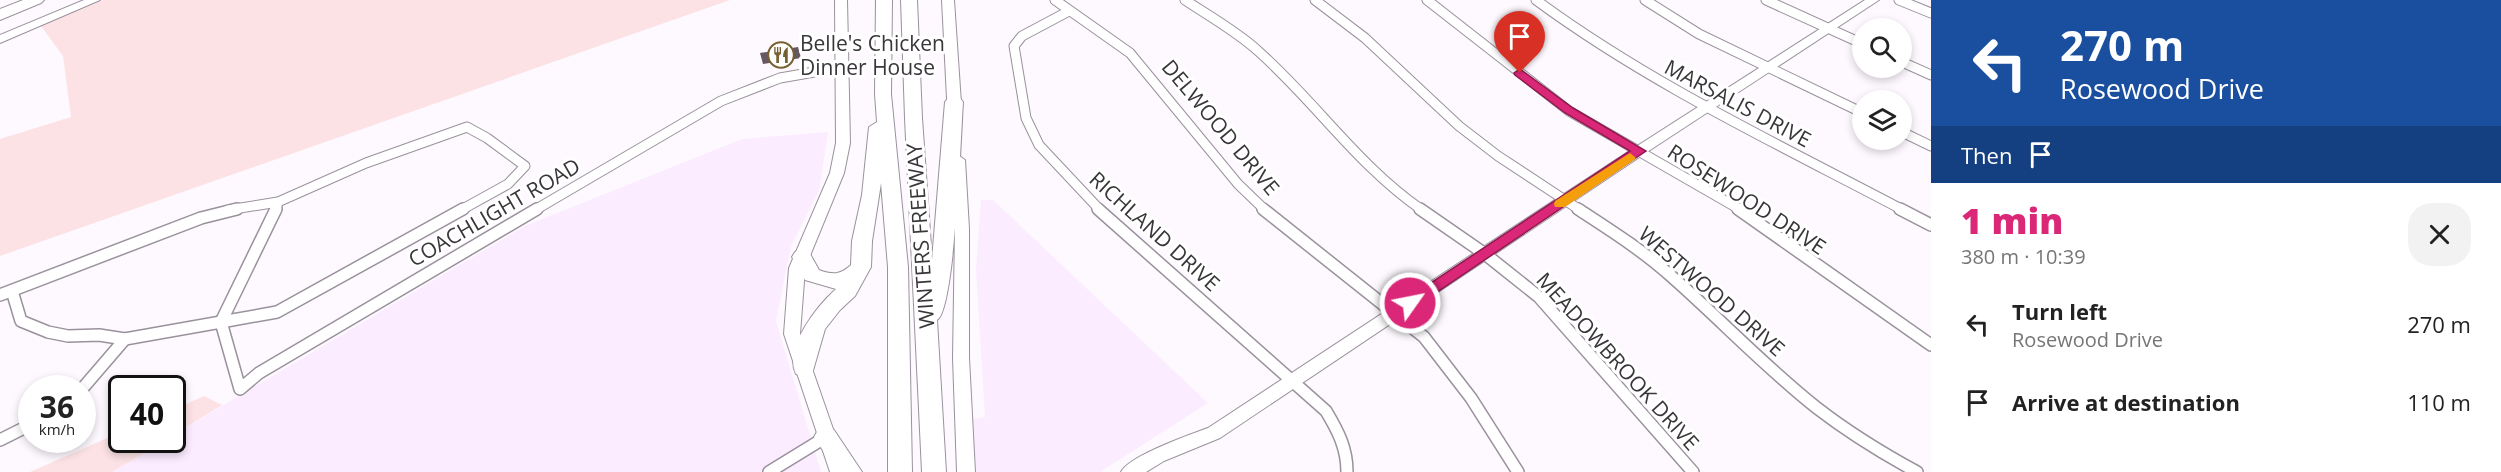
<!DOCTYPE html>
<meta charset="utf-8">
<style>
:root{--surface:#fff;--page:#f2f2f2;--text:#222;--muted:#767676;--accent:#db2777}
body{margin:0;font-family:"Open Sans",sans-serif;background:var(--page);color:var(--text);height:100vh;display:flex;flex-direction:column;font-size:22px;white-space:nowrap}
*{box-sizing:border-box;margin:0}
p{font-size:20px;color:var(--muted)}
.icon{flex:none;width:33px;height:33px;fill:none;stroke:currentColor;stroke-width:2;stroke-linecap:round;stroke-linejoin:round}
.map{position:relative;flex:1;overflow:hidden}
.drawer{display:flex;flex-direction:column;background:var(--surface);width:570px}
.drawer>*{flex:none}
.hud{background:#1a4fa0;color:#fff;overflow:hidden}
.controls{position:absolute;left:1852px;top:18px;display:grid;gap:12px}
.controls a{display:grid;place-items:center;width:60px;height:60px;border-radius:50%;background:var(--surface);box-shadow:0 3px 9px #0003;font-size:30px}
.speed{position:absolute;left:18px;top:375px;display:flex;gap:12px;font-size:30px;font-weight:700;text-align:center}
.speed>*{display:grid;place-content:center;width:78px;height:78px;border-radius:50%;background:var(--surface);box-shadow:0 3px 9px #0003;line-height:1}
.speed small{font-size:15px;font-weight:400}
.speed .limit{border:3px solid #111;border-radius:9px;background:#fff;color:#111}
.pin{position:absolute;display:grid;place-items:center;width:51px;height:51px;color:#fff;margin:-62px -26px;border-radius:50% 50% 50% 0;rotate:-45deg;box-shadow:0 0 6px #0007}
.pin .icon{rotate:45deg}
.me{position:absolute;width:66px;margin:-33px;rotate:57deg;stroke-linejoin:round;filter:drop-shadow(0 0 4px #0008)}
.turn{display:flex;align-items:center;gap:21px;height:126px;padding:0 30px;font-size:27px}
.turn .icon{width:78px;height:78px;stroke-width:2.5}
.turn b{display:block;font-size:42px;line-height:51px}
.then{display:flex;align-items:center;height:57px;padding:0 30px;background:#0003;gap:12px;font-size:22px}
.round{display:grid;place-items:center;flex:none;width:63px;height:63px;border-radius:24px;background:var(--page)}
.head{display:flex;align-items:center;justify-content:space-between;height:102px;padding:0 30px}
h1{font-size:36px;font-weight:800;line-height:45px;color:var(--accent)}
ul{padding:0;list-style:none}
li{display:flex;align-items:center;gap:18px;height:78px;padding:0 30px}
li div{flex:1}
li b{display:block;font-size:22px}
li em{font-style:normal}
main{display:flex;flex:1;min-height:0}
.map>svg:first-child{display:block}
.built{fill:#fbecff}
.green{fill:#fce2e5}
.building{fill:#65585f}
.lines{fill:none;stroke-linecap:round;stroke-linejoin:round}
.street-far1-casing{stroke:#9a919d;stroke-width:11}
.street-casing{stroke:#9a919d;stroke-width:14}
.secondary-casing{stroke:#9a919d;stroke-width:2}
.highway-casing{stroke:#9a919d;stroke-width:2}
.street-far1{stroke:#fff;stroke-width:9}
.street{stroke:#fff;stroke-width:11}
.secondary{fill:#fff;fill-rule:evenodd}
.highway{fill:#fff;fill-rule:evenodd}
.route{fill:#db2777;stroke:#8e194d;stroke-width:1.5}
.slow{fill:#f59e0b}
.labels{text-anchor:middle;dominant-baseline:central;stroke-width:6;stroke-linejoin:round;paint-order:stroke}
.poi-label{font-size:21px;fill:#39363a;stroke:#fff;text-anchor:start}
.street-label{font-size:21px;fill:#39363a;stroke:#fff}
</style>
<main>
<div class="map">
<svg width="1931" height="472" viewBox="0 0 1931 472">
<rect width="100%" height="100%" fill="#fdf9fe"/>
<g class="built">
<polygon points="828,132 819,191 791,246 776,321 821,472 112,472 166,440 172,440 173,435 525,226 742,139"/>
<polygon points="981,200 993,200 1208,403 1100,472 973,472 971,419 985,417 976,269"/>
</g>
<g class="green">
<polygon points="103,0 730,0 0,256 0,139 71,117 63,56 41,26"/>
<polygon points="204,396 222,405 173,435 173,410"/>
<polygon points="121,432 122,440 166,440 112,472 30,472"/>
</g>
<polygon class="building" points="798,47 801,58 763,64 760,53"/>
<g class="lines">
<g class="street-far1-casing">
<g id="street-far1">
<polyline points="1055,0 1130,53 1238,184 1265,210"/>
<path d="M1185,0C1209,16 1236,31 1257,50C1315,101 1358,166 1422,210"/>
<polyline points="1315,0 1365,38 1459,126 1498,156 1580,210"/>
<polyline points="1427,0 1569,111 1741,210"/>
<path d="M1536,0C1650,84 1778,144 1903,210"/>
<polyline points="1645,0 1699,34 1863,113"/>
<polyline points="1766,0 1863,44"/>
<polyline points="1899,0 1931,13"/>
<polyline points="1069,11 1022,36 1014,46 1026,118 1039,145 1100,210"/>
<polyline points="1902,62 1931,75"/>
<polyline points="1902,132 1931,146"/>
<polyline points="228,210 278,202"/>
<polyline points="276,210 278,202 366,163 467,127 487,138 525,166 508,184 461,210"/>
<polyline points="535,210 721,101 780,78 843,67"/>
</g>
</g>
<g class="street-casing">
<g id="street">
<path d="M1098,209L1326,411C1338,431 1347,448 1347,472"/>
<polyline points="1263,209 1424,337 1471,398 1518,472"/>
<polyline points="1420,209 1485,254 1539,297 1693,472"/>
<path d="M1578,209C1610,230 1642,250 1671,276C1720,319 1765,367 1817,408C1848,432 1882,453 1917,472"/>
<polyline points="1738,209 1931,345"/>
<polyline points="1900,209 1931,225"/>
<polyline points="12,291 21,321 48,332 68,336 99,335 125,339 221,322"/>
<polyline points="0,295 201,218 237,209"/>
<polyline points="221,322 240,389 259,373 537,209"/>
<polyline points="221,322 276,209"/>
<polyline points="221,322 277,312 463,209"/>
<polyline points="82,389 125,339"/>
<polyline points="0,440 32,424"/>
<polyline points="769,472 826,437"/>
</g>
</g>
<g class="secondary-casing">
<g id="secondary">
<polygon points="84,0 100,0 0,43 0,35"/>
<polygon points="835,0 847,0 850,143 844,173 805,268 800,334 848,472 830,472 784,334 789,268 830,173 836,143"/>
<polygon points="942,0 954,0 962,118 955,122 948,118"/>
<path d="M1865,0H1879L1644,154L1220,438L1164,461L1146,472H1121C1129,456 1189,435 1208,428L1634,148Z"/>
<polygon points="958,155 965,160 969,229 969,358 975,472 957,472 953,358 955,229 951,160"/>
</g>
</g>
<g class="highway-casing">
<g id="highway">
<polygon points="23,0 44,0 41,3 0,20 0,9"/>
<path d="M876,0H892L891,94L908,267L912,472H888V267L881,183L872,241L871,267L855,296L840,310L825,329L812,374L804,377L796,374C783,348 818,305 836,289L805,280L792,257L795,252L802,250L809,252L819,270C833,275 840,275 851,265L852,241L862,195L869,127L877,122L875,94Z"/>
<path d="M901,0H917L922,118L932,260L945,102L948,98H960L963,102C961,131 955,311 937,320L946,472H922L905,118Z"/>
<polygon points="826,427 834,430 862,472 837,472 814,437 818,430"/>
</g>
</g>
<use href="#street-far1" class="street-far1"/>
<use href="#street" class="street"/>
<use href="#secondary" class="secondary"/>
<use href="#highway" class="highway"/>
</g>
<polygon class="route" points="1520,69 1573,108 1646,151 1415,307 1405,307 1403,303 1405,300 1630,151 1565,113 1515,75 1514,73"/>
<polygon class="slow" points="1630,153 1636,158 1634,160 1565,207 1555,207 1554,204 1555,201"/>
<defs>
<g id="restaurant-ring" transform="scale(1.35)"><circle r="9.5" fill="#fff" stroke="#776030" stroke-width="1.5"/><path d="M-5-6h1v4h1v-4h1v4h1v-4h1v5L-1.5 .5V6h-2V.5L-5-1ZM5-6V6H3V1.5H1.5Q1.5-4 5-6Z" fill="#776030"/></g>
</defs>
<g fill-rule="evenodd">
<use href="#restaurant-ring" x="781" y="55"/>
</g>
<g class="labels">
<g class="poi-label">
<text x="800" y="43">Belle's Chicken<tspan x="800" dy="24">Dinner House</tspan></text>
</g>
<g class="street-label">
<text transform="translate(1738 103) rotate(28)">MARSALIS DRIVE</text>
<text transform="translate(1221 127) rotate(50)">DELWOOD DRIVE</text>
<text transform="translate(1747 199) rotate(33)">ROSEWOOD DRIVE</text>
<text transform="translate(494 212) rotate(-30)">COACHLIGHT ROAD</text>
<text transform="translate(1155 231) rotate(42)">RICHLAND DRIVE</text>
<text transform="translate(920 236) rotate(-94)">WINTERS FREEWAY</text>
<text transform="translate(1712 291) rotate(41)">WESTWOOD DRIVE</text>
<text transform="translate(1618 361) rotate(48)">MEADOWBROOK DRIVE</text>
</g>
</g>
</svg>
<div class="controls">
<a><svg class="icon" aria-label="search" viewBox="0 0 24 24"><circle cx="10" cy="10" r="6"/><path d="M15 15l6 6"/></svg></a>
<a><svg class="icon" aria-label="layers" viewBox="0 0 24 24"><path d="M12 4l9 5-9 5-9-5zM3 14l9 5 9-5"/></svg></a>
</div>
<div class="speed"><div>36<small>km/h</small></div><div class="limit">40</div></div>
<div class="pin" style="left:1520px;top:73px;background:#d93025"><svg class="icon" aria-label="arrive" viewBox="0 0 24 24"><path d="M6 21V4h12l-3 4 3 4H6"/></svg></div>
<svg class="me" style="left:1410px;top:303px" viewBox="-20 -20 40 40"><circle r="17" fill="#db2777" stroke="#fff" stroke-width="3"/><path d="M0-11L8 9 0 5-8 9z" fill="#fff"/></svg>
</div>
<section class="drawer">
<div class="hud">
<div class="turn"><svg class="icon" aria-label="left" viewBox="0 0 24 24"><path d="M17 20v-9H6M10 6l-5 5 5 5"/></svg><div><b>270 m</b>Rosewood Drive</div></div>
<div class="then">Then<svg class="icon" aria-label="arrive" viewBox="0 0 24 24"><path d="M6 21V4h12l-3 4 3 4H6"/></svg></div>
</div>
<div class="head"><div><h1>1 min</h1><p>380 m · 10:39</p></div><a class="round"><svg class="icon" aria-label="close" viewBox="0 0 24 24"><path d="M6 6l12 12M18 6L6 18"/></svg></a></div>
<ul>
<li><svg class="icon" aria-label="left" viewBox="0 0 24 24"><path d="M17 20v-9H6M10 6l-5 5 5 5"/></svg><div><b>Turn left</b><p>Rosewood Drive</p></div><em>270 m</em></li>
<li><svg class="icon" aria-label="arrive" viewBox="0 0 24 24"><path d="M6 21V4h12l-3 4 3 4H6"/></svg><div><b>Arrive at destination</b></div><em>110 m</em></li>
</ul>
</section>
</main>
